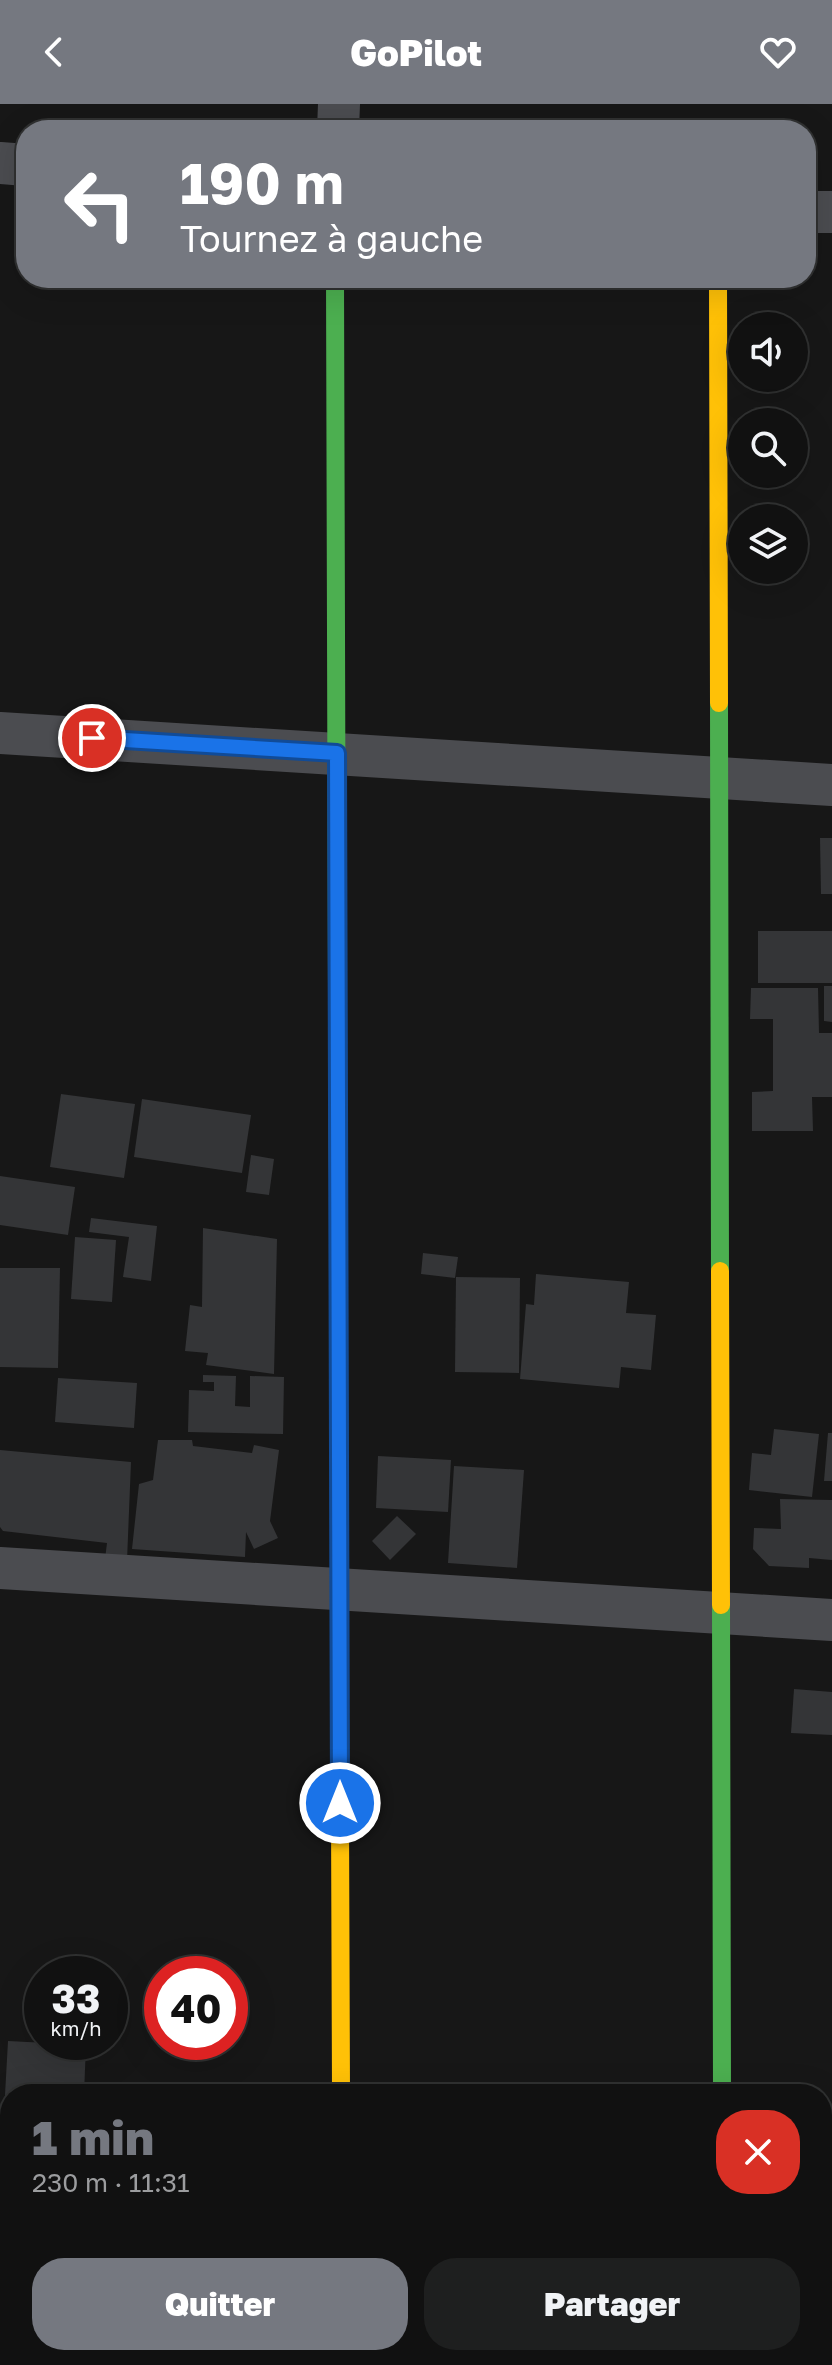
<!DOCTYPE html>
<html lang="fr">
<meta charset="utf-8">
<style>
:root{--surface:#111;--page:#1e1f1f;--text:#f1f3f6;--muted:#9c9d9f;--line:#303131;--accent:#757880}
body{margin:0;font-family:"Golos Text",sans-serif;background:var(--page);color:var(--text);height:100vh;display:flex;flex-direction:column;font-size:30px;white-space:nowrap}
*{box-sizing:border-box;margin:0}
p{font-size:26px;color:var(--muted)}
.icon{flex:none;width:44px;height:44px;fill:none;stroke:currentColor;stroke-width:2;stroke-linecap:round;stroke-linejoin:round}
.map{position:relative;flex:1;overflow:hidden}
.side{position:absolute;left:0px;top:1980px;width:832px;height:282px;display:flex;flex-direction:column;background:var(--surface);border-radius:32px 32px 0 0;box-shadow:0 8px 32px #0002,0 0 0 2px var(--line)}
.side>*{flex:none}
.hud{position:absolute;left:16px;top:16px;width:800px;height:168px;border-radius:32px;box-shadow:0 8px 32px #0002,0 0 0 2px var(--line);background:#757880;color:#fff;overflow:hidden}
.controls{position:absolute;left:728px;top:208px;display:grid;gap:16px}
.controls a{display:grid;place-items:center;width:80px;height:80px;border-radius:50%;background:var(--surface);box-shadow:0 8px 32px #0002,0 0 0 2px var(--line);font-size:40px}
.speed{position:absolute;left:24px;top:1852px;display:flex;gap:16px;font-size:40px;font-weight:700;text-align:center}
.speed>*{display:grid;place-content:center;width:104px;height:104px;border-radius:50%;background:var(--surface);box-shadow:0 8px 32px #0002,0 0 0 2px var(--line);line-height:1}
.speed small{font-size:20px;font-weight:400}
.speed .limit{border:12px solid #d22;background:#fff;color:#111}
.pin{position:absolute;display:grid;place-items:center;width:68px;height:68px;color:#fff;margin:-34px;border:4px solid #fff;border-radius:50%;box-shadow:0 2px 8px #0007}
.me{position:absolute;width:88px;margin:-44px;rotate:0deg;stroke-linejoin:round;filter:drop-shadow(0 0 6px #0008)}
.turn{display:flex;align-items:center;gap:28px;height:168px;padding:0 32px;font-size:36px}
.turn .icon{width:104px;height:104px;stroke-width:2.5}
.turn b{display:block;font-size:56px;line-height:68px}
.round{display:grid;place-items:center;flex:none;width:84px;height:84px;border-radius:32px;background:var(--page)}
.overview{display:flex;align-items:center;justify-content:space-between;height:136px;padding:0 32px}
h1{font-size:48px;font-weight:800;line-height:60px;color:var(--accent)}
.button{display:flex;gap:16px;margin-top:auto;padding:16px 32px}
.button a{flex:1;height:92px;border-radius:32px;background:var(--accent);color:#fff;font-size:32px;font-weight:800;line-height:92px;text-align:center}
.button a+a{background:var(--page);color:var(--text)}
header{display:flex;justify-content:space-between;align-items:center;height:104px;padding:0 32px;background:var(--accent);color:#fff;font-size:36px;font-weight:800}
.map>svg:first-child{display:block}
.building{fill:#343537}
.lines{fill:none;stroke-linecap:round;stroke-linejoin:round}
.street{stroke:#4b4c50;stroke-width:42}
.fast{stroke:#4caf50;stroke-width:18}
.slow{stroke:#ffc107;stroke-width:18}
.route-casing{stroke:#114b97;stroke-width:20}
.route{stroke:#1a73e8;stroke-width:14}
</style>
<header><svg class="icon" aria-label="back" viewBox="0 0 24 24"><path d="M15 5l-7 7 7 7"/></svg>GoPilot<svg class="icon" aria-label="heart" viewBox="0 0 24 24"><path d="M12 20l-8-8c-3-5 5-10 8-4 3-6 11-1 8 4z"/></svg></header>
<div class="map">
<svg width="832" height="2261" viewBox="0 0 832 2261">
<rect width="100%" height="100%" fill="#171717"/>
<g class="building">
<polygon points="820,734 832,734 832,790 821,790"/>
<rect x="758" y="827" width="74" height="52"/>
<polygon points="824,882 832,882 832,918 824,917"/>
<polygon points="751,884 818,884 819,929 832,929 832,993 812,993 813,1027 752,1027 752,988 773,987 773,915 750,915"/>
<polygon points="61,990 135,1000 124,1074 50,1063"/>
<polygon points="142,995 251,1011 242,1069 134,1053"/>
<polygon points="251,1051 274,1055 269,1091 246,1088"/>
<polygon points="0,1072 75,1083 68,1131 0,1121"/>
<polygon points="91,1114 157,1122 151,1177 123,1173 129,1133 89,1128"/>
<polygon points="203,1124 277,1135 274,1270 206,1261 208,1249 185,1247 190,1201 202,1203"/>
<polygon points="75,1133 116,1136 112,1198 71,1195"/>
<polygon points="423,1149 458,1153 455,1174 421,1170"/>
<polygon points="0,1164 60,1164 58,1264 0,1263"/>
<polygon points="536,1170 629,1178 626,1209 656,1211 651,1266 621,1263 619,1284 520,1275 526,1200 534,1201"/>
<polygon points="456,1173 520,1174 519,1269 455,1268"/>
<polygon points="203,1271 236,1272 235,1302 250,1303 250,1272 284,1273 283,1330 188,1328 189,1286 214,1287 214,1278 203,1278"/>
<polygon points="58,1274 137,1279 134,1324 55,1318"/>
<polygon points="774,1325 819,1330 812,1393 749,1386 752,1349 771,1351"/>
<polygon points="828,1329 832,1329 832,1377 824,1377"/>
<polygon points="158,1336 192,1336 193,1342 252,1349 254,1341 279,1346 270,1417 278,1434 254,1445 246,1428 245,1453 132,1445 139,1380 153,1376"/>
<polygon points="0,1346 131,1358 127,1457 105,1455 107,1439 3,1427 0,1423"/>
<polygon points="378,1352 451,1356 448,1408 376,1404"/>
<polygon points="454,1362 524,1366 517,1464 448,1459"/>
<polygon points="780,1395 832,1396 832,1456 809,1454 809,1464 769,1462 753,1445 754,1424 781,1425"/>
<polygon points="397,1412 416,1430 390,1456 372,1437"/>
<polygon points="794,1585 832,1588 832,1631 791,1629"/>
<polygon points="8,1937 86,1941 84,1990 10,1990 10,2010 4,2009"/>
</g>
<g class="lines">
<g class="street">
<polyline points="338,26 339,0"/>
<polyline points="0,59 26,61"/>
<polyline points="806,108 832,108"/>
<polyline points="0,629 832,681"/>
<polyline points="0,1464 832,1516"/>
<polyline points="342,2252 342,2261"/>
<polyline points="723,2252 723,2261"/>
</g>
<g class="fast">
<polyline points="335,174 337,881"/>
<polyline points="719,599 720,1167"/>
<polyline points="339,1268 340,1709"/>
<polyline points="721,1501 722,1990"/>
</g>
<g class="slow">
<polyline points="718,174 719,599"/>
<polyline points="337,881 339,1268"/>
<polyline points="720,1167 721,1501"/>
<polyline points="340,1709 341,1990"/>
</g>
</g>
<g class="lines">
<g class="route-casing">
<polyline id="route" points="92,634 337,649 340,1699"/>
</g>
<use href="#route" class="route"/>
</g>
</svg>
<div class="controls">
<a><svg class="icon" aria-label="sound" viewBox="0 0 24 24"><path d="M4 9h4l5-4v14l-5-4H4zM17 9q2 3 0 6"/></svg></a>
<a><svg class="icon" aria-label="search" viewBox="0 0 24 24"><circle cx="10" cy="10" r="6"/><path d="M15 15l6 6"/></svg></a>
<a><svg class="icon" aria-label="layers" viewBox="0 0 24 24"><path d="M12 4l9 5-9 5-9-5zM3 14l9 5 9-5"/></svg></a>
</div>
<div class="speed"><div>33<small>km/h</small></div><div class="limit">40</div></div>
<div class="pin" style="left:92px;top:634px;background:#d93025"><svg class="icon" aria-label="arrive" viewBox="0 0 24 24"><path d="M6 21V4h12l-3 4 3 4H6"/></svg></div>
<svg class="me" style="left:340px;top:1699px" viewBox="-20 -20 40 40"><circle r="17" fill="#1a73e8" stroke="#fff" stroke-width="3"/><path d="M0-11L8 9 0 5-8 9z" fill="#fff"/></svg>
<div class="hud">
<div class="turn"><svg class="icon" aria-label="left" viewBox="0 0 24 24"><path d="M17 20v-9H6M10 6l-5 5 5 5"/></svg><div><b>190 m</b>Tournez à gauche</div></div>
</div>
<section class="side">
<div class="overview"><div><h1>1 min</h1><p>230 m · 11:31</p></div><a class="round" style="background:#d93025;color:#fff"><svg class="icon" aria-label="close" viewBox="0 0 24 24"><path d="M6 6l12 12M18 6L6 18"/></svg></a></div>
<div class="button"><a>Quitter</a><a>Partager</a></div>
</section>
</div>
